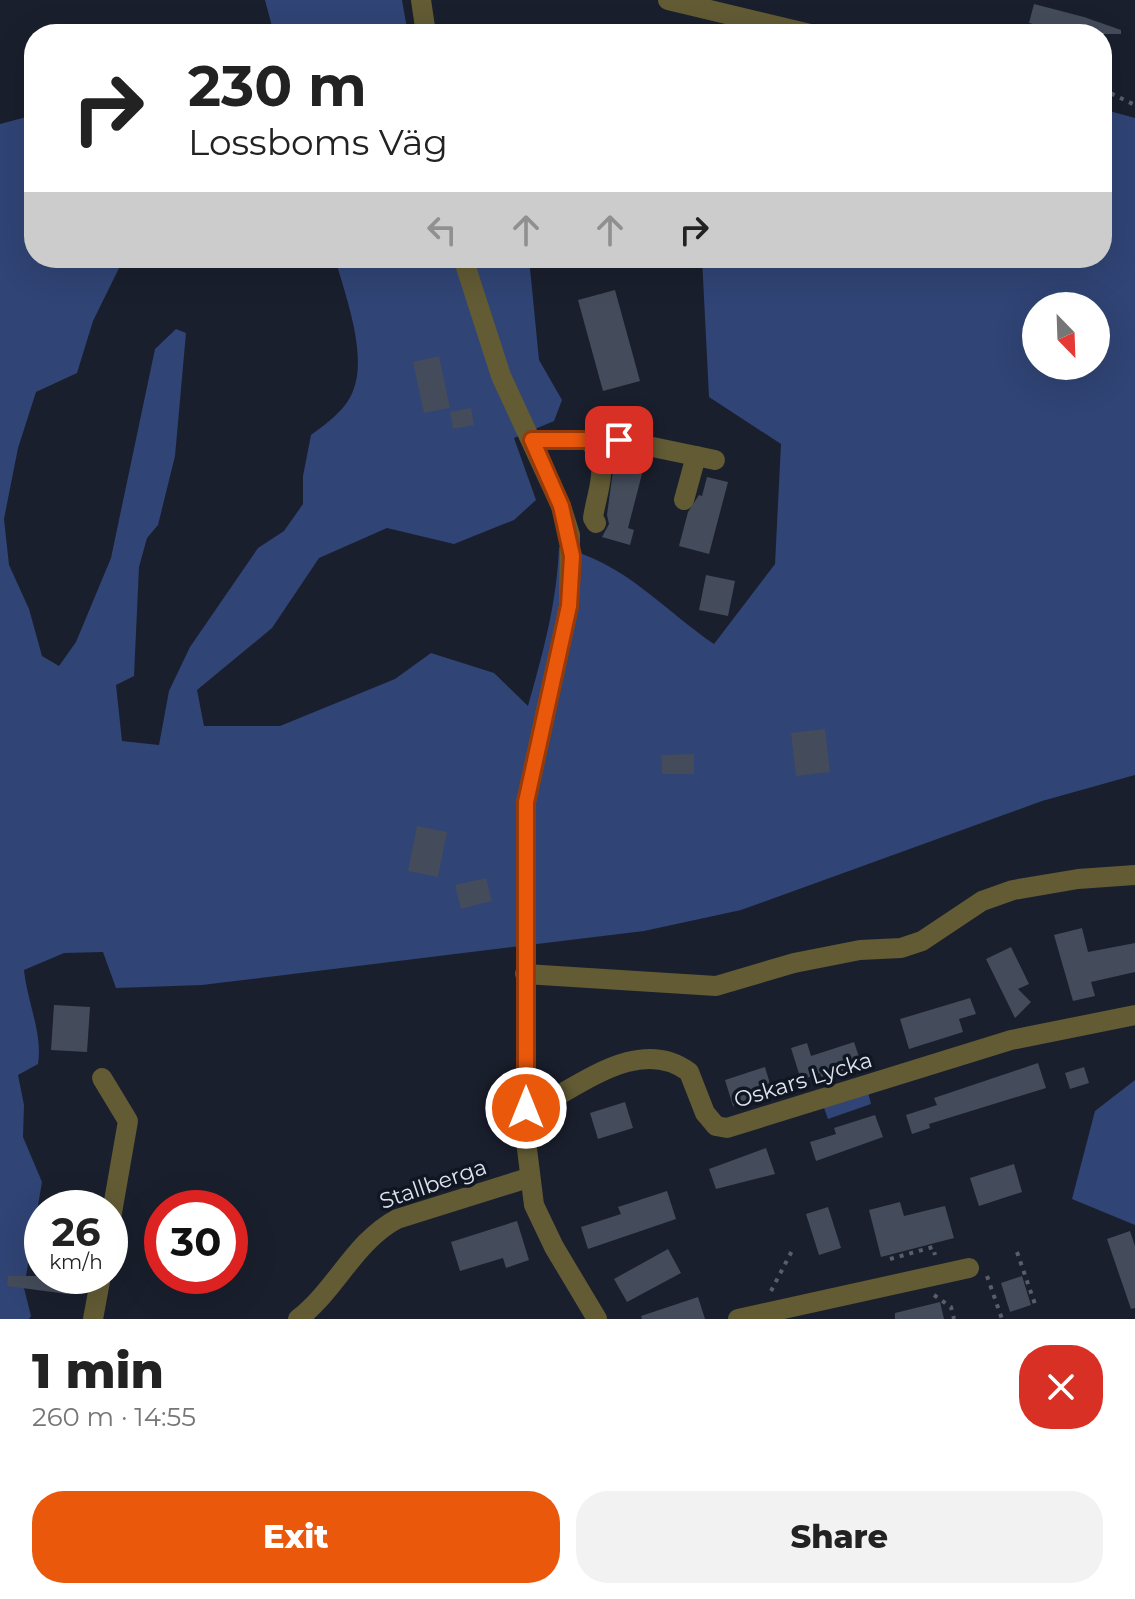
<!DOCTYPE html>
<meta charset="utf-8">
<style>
:root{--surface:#fff;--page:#f2f2f2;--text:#222;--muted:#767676;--accent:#ea580c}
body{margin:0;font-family:Montserrat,sans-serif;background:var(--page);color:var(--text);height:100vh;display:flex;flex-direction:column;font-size:30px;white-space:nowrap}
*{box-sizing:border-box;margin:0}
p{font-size:26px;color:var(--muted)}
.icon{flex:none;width:44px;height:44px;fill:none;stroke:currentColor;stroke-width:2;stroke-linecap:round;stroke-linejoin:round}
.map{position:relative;height:1319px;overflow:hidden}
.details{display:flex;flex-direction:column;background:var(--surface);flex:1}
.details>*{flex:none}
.hud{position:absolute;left:24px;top:24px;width:1088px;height:244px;border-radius:32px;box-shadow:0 8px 32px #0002;background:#fff;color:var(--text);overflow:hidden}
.needle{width:52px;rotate:157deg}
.tools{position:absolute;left:1022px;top:292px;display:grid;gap:16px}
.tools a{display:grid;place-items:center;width:88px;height:88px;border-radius:50%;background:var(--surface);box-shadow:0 8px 32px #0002;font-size:40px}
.speed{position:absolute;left:24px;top:1190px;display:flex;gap:16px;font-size:40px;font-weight:700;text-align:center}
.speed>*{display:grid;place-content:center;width:104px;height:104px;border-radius:50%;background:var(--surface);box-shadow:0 8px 32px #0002;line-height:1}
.speed small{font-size:20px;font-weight:400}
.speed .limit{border:12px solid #d22;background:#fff;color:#111}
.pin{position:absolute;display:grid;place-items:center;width:68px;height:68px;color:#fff;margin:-34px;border-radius:16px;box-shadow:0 4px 12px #0006}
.me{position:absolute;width:88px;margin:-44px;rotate:0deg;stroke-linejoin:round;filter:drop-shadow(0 0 6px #0008)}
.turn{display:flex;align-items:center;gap:28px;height:168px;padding:0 32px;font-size:36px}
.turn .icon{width:104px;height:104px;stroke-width:2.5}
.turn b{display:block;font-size:56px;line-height:68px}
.lanes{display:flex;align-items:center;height:76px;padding:0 32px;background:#0003;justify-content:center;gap:40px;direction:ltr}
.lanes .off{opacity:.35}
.round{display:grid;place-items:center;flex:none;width:84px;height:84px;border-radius:32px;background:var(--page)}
.summary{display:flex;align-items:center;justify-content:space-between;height:136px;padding:0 32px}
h1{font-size:48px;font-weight:800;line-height:60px}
.action{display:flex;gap:16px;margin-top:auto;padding:16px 32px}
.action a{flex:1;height:92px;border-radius:32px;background:var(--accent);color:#fff;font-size:32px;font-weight:800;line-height:92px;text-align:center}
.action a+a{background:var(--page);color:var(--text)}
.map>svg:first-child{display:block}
.green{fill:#304475;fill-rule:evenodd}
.building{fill:#444b5a}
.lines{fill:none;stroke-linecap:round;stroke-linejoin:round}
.path{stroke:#5a5e6b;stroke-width:4;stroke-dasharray:4 6;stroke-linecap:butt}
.minor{stroke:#625b34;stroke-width:20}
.route-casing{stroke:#983908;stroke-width:20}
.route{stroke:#ea580c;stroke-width:14}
.labels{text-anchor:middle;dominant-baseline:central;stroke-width:7;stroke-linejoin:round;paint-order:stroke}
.street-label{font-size:22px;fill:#dfe3ed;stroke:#111623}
</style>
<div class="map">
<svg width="1135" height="1319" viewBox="0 0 1135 1319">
<rect width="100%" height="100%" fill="#1a1f2d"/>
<g class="green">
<polygon points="265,0 402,0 408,34 274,34"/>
<path d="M1102,109L1135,118V775L1042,801L741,910L644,931L202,985L116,988L103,952L64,953L24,970C27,1001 43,1034 38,1064L18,1075L24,1105L23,1137L42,1182L24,1288L31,1316L29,1319H0V124L34,115V258H124L93,321L77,373L36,392L18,448L4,519L9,565L29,609L42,656L59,666L76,642L111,558L155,349L176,329L186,333L175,456L158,525L147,538L139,567L134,676L116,685L122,741L159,745L169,691L190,647L258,548L284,531L303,504V476L311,435C327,423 345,411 353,391C368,354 345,295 335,258H529L539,360L562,400L554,421L514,438L536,500L514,520L454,544L387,528L319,558L272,628L197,690L204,726H280L395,679L431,653L494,673L528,706C543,653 557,602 559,547C625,562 661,608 714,644L775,564L781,444L709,397L702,258H1102ZM1036,306H1096V366H1036Z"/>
<polygon points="1135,1080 1135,1225 1072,1199 1095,1111"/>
<polygon points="868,1092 871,1104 828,1119 824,1108"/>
</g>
<g class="building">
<polygon points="1034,4 1084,17 1121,30 1121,34 1060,34 1061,31 1029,23"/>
<polygon points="615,290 640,381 603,391 578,300"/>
<polygon points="439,356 450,408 424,413 413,362"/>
<polygon points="471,408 474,425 453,429 450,412"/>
<polygon points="614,463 643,470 628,528 634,530 630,545 602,537 609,524 607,515"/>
<polygon points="707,477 728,482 709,554 679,546 688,512 699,495 702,496"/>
<polygon points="706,575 735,581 728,616 699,610"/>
<polygon points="825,729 830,772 796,776 791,733"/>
<polygon points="694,754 694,774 662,774 661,755"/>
<polygon points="417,826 447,832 438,877 408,871"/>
<polygon points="486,878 492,901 461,909 455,885"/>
<polygon points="1082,928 1088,952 1135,943 1135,972 1091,982 1095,996 1073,1001 1054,935"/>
<polygon points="1011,947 1029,984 1018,989 1031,1002 1015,1018 986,959"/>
<polygon points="970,998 976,1014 959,1019 963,1032 909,1049 900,1019"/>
<polygon points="54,1005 90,1007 87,1052 51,1050"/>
<polygon points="854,1042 862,1066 822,1079 820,1073 801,1080 791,1048 807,1043 811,1056"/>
<polygon points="1038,1063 1046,1088 929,1124 930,1128 912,1134 906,1115 937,1105 934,1098"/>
<polygon points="765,1067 773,1094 733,1106 725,1080"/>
<polygon points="1084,1067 1089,1083 1070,1089 1065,1073"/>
<polygon points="625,1102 633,1128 598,1139 590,1113"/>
<polygon points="875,1115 883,1137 816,1161 810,1142 836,1134 834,1128"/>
<polygon points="766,1148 775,1174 716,1189 709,1169"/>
<polygon points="1014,1164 1022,1192 979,1206 970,1178"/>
<polygon points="667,1191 676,1219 588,1249 581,1227 621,1214 618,1207"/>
<polygon points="900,1202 904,1216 945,1206 954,1238 881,1257 869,1210"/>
<polygon points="828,1207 841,1248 819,1255 806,1214"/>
<polygon points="517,1221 529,1260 506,1268 503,1258 460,1271 451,1242"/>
<polygon points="1130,1231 1135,1246 1135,1308 1131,1309 1107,1239"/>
<polygon points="668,1249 681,1273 627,1302 614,1279"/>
<polygon points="8,1276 69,1276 67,1294 7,1286"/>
<polygon points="1022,1276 1031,1305 1010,1312 1001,1283"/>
<polygon points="698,1297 705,1319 642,1319 641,1316"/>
<polygon points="940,1302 944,1319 895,1319 895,1313"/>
</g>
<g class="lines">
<g class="path">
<polyline points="1102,89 1135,105"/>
<polyline points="1017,1252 1036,1307"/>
<polyline points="890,1259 933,1247 935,1255"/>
<polyline points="987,1276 1002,1319"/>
<polyline points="771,1291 794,1247"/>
<polyline points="934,1295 951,1307 954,1319"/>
</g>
<g class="minor">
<polyline points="421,0 426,34"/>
<polyline points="668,0 810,34"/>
<polyline points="463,258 501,376 561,506 570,535 569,606 526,802 526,1141 534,1205 554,1247 597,1319"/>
<polyline points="532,440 619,440 715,460"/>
<path d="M590,442C611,466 597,489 593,518L596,523"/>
<polyline points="684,500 696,456"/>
<polyline points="525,974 716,986 794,963 860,950 901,948 922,941 982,901 1013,890 1078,879 1135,875"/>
<polyline points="102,1078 128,1121 110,1224"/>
<path d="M526,1108L539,1106C584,1083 641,1036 689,1072L705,1113L716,1126L727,1128L1011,1040L1135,1015"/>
<polyline points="93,1319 101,1276"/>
<path d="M298,1319C336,1290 354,1242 397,1219L528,1178"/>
<polyline points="738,1319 969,1268"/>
</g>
</g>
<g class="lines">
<g class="route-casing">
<polyline id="route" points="526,1108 526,802 569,606 572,556 561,506 532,440 619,440"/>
</g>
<use href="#route" class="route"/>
</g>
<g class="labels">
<g class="street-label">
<text transform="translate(803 1080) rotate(-17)">Oskars Lycka</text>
<text transform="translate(433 1184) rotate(-19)">Stallberga</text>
</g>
</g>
</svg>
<div class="tools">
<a><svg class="needle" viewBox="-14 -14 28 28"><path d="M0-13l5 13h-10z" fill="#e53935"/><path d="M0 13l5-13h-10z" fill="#767676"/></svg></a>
</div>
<div class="speed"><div>26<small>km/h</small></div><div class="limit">30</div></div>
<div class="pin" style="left:619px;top:440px;background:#d93025"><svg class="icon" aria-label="arrive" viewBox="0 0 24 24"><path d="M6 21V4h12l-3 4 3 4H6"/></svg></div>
<svg class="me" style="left:526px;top:1108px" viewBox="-20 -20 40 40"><circle r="17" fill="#ea580c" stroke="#fff" stroke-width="3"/><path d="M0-11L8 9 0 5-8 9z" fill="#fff"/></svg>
<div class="hud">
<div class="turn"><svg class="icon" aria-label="right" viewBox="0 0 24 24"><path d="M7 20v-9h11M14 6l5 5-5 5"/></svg><div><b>230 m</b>Lossboms Väg</div></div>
<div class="lanes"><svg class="icon off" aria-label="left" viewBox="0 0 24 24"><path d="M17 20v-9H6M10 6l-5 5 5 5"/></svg><svg class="icon off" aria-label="ahead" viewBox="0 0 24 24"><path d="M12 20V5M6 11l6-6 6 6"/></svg><svg class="icon off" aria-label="ahead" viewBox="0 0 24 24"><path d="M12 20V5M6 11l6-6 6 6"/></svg><svg class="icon" aria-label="right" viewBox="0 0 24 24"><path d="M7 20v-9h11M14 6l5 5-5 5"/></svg></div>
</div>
</div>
<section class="details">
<div class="summary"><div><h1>1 min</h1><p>260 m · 14:55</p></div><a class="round" style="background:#d93025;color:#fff"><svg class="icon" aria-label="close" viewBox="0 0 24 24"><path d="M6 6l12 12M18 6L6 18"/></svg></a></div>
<div class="action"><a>Exit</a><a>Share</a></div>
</section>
